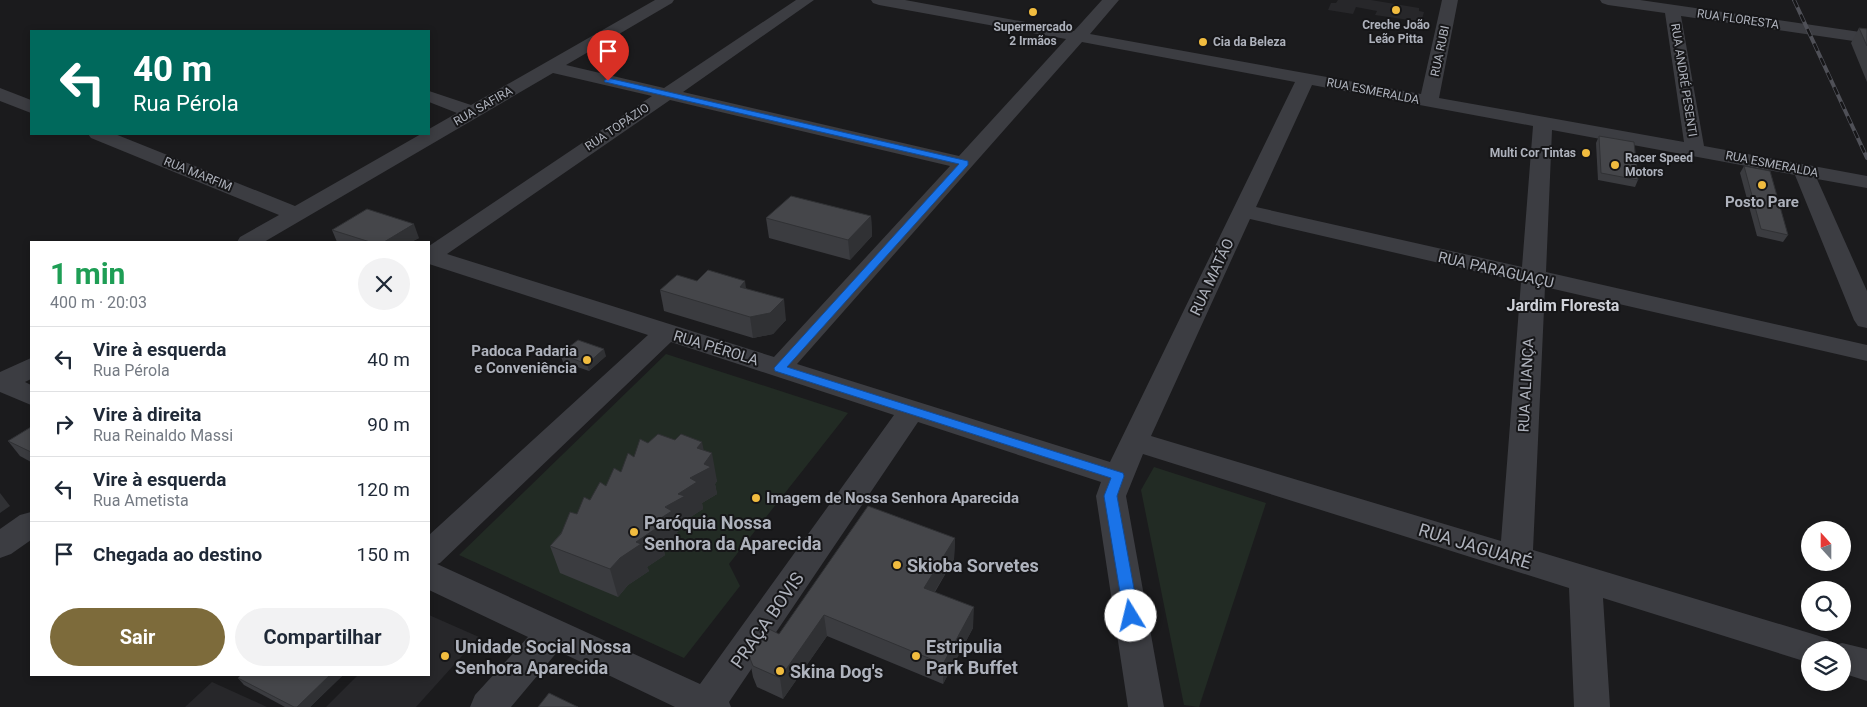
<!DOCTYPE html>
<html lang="pt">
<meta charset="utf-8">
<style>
:root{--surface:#fff;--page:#f2f2f3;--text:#1f2937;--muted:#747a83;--line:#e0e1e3;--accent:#7d6b3b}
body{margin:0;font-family:Roboto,sans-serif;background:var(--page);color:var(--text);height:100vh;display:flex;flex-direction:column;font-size:19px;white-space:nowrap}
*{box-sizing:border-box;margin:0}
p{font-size:16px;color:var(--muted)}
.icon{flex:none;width:28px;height:28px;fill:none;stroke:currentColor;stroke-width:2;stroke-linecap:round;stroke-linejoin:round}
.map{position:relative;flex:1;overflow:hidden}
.sheet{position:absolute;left:30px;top:241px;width:400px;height:435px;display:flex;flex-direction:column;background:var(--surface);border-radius:0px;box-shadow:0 2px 8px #0003}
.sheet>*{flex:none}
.top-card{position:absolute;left:30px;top:30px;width:400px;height:105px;border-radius:0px;box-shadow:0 2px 8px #0003;background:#00695c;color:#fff;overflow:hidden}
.needle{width:32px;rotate:339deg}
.buttons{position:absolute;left:1801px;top:521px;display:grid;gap:10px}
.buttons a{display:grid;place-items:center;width:50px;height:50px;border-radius:50%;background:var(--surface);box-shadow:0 2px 8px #0003;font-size:25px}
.pin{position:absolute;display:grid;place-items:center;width:42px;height:42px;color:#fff;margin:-51px -21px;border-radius:50% 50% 50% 0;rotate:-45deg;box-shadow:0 0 5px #0007}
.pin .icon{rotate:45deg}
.me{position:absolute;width:55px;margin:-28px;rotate:351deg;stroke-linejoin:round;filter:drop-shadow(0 0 4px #0008)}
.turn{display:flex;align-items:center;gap:18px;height:105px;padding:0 20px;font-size:22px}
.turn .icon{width:65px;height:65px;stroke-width:2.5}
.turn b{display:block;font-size:35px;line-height:42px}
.round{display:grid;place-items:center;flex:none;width:52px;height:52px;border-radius:26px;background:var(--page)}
.headline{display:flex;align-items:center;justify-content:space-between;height:85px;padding:0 20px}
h1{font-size:30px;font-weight:700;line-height:38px;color:#1e9e55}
.button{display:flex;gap:10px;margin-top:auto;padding:10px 20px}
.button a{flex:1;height:58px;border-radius:30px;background:var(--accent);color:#fff;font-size:20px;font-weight:700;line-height:58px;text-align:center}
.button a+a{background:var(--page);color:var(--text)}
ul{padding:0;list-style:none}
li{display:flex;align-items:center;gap:15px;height:65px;padding:0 20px;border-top:1px solid var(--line)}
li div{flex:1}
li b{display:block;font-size:19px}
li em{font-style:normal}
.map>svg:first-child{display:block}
.built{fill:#27272a}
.green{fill:#222b24}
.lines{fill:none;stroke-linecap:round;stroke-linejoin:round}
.street{fill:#3c3d42;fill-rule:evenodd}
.rail-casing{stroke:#4f5057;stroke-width:4}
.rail{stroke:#161618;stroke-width:2.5;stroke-dasharray:8;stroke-linecap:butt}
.wall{fill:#3b3c40}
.shaded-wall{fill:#303134}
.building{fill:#45464a;stroke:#303134}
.route{fill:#1a73e8;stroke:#114b97}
.poi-dot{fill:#f1bc3f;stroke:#161618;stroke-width:2}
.labels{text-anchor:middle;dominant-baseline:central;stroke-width:4;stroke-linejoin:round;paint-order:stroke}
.far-street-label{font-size:12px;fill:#aeb2bc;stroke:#161618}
.far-poi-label{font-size:12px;font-weight:bold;fill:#aeb2bc;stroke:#161618}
.poi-label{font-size:15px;font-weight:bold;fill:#aeb2bc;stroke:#161618}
.street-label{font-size:15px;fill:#aeb2bc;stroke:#161618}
.neighbourhood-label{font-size:16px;font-weight:bold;fill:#cfd1d8;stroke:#161618}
.near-poi-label{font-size:18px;font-weight:bold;fill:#aeb2bc;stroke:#161618;text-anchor:start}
.near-street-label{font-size:18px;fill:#aeb2bc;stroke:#161618}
</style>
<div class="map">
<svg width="1867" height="707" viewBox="0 0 1867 707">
<rect width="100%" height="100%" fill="#1b1b1d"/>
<g class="built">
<polygon points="1338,0 1371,0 1419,8 1419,11 1424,12 1422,19 1417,18 1416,21 1375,15 1377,11 1356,7 1353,14 1328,10 1331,3 1336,3"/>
<polygon points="429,615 479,637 416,707 326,707 358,675 429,675"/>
<polygon points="212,682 267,707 185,707"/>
</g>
<g class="green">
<polygon points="666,354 848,413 729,564 740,586 684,658 459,555"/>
<polygon points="1154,467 1266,503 1199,707 1184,705 1141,490"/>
</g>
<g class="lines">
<g class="street">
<path d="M655,0H674L672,3L566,65L664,88L796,0H814L683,92L959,156L1066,39L879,5L873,3L871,0H905L1074,31L1102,0H1119L1090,34L1421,94L1442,0H1458L1439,98L1684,142L1665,13L1608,5L1602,3L1600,0H1640L1867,33V43L1681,16L1704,146L1867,176V188L1817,179L1867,291V328L1858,326L1854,320L1795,175L1552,130L1546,272L1867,345V361L1545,287L1533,550L1816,635L1828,639L1832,646L1842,643L1867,649V681L1842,673V650H1810V663L1603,598L1610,707H1574L1569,588L1143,454L1126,496L1164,707H1128L1096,496L1101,482L918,422L729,702L731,707H675L558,651L511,707H470L475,695L528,637L429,590V535L648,335L429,264V246L652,96L553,73L264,242H237L240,237L279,215L91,138L88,134H115L295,206L421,134H429V129L457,113L429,102V91L471,105ZM1082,42L1295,82L1110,462L797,364ZM1312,85L1533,126L1522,267L1256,207ZM670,100L950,166L774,357L447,254ZM1250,219L1521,282L1501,541L1151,436ZM671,342L894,415L700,684L437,564L440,563Z"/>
<polygon points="0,88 31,100 31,113 0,101"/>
<polygon points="31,358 31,379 25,382 31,385 31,405 0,392 0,372"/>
<polygon points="31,512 31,540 11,554 0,558 0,529 20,515"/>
</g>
<g class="rail-casing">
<polyline id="rail" points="1794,0 1867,158"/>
</g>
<use href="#rail" class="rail"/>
</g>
<g class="wall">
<polygon points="1859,28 1867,29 1867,82 1851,43"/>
<polygon points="1599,136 1638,180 1635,187 1598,180 1596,143"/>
<polygon points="1744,166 1788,235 1783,242 1757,236 1740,173"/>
<polygon points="871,216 872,236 850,260 769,238 766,218"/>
<polygon points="332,230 419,238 411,242 337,242"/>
<polygon points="697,281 786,320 773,334 753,338 664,311 660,290"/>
<polygon points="560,354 606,356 589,371 563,362"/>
<polygon points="31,427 31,462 20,456 8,441"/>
<polygon points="648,443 704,450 717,481 715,484 717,494 702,503 703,509 689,518 691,524 677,532 678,538 663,548 665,555 647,567 649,571 628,585 618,597 560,573 550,546 577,514 621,472 634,457"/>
<polygon points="955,538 954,559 935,592 973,628 943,684 827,636 783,699 757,687 753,677 749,656 779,634"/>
<polygon points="241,675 343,675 310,707 285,707 244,685 238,678"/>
</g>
<g class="shaded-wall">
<polygon points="871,216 872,236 850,260 848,240"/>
<polygon points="414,224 419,238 411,242 384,242"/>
<polygon points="745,281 748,302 740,287"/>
<polygon points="784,299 786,320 773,334 753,338 750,317"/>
<polygon points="604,349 606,356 589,371 587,364"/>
<polygon points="702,442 706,461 712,453 717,481 715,484 717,494 702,503 703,509 689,518 691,524 677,532 678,538 663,548 665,555 647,567 649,571 628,585 618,597 610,569 636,542 650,525 678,494 690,478 697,448"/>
<polygon points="0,493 10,506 0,513"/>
<polygon points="955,538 954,559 924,609 924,588"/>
<polygon points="974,607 973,628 943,684 943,664"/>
<polygon points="824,615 827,636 783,699 780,678"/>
<polygon points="330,675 343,675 310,707 297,707"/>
</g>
<g class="building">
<polygon points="1859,28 1867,29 1867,46"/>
<polygon points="1599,136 1634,142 1638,180 1601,173"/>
<polygon points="1744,166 1770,171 1788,235 1761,229"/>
<polygon points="791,196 871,216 848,240 766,218"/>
<polygon points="367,209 414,224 384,242 370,242 332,230"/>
<polygon points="708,270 745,281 740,287 784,299 770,313 750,317 660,290 677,275 697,281"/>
<polygon points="578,340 604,349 587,364 560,354"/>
<polygon points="31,427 31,452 8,441"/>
<polygon points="658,434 675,440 681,434 702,442 697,448 712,453 704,464 711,467 690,478 697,482 678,494 685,496 665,507 672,511 650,525 658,527 636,542 641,544 620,558 610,569 550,546 561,534 570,512 577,514 584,497 590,500 600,482 606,486 614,468 621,472 628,453 634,457 640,439 648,443"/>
<polygon points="868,506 955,538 924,588 974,607 943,664 824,615 780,678 753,666 749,656 769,629 779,634"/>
<polygon points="241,675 330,675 297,707 294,707 238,678"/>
<polygon points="549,693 578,707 538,707"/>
</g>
<polygon class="route" points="608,78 968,161 968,165 787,367 1123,473 1124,476 1117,496 1139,616 1136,620 1131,622 1126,620 1124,616 1104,496 1111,478 775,371 774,368 959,164 605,82 604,81"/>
<g class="poi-dot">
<circle cx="1396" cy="10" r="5"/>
<circle cx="1033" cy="12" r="5"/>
<circle cx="1203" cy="42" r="5"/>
<circle cx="1586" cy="153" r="5"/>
<circle cx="1615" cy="165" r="5"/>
<circle cx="1762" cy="185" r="5"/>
<circle cx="587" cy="360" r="5"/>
<circle cx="756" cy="498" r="5"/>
<circle cx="634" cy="532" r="5"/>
<circle cx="897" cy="565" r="5"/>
<circle cx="445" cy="656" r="5"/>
<circle cx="916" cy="656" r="5"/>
<circle cx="780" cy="671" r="5"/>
</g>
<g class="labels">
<g class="far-street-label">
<text transform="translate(1738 19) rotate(8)">RUA FLORESTA</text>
<text transform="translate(1440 51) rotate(-78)">RUA RUBI</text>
<text transform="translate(1684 80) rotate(81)">RUA ANDRÉ PESENTI</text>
<text transform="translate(1373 91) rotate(11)">RUA ESMERALDA</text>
<text transform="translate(483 106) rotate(-30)">RUA SAFIRA</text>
<text transform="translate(617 127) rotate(-34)">RUA TOPÁZIO</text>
<text transform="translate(1772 164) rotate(11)">RUA ESMERALDA</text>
<text transform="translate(198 174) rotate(22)">RUA MARFIM</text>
</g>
<g class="far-poi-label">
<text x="1396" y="25">Creche João<tspan x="1396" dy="14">Leão Pitta</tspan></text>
<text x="1033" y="27">Supermercado<tspan x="1033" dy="14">2 Irmãos</tspan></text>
<text x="1213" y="42" text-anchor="start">Cia da Beleza</text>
<text x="1576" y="153" text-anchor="end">Multi Cor Tintas</text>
<text x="1625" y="158" text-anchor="start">Racer Speed<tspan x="1625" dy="14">Motors</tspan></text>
</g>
<g class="poi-label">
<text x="1762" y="202">Posto Pare</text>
<text x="577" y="351" text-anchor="end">Padoca Padaria<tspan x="577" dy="17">e Conveniência</tspan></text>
<text x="766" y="498" text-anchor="start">Imagem de Nossa Senhora Aparecida</text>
</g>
<g class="street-label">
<text transform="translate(1496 270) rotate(13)">RUA PARAGUAÇU</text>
<text transform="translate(1212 277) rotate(-65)">RUA MATÃO</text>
<text transform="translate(716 348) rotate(17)">RUA PÉROLA</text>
<text transform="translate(1526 385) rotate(-87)">RUA ALIANÇA</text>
</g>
<g class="neighbourhood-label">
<text x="1563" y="305">Jardim Floresta</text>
</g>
<g class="near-poi-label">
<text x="644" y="522">Paróquia Nossa<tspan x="644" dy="21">Senhora da Aparecida</tspan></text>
<text x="907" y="565">Skioba Sorvetes</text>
<text x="455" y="646">Unidade Social Nossa<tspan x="455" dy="21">Senhora Aparecida</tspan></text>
<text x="926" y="646">Estripulia<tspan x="926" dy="21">Park Buffet</tspan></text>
<text x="790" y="671">Skina Dog's</text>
</g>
<g class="near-street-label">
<text transform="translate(1475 546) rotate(17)">RUA JAGUARÉ</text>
<text transform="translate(767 620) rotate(-55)">PRAÇA BOVIS</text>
</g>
</g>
</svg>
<div class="buttons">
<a><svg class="needle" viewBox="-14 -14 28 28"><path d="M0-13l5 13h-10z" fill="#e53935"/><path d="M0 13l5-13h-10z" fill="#747a83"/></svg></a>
<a><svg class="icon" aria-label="search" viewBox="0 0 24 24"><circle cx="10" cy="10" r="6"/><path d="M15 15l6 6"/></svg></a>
<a><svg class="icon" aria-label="layers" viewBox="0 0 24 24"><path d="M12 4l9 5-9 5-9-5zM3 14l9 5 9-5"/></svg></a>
</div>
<div class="pin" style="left:608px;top:81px;background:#d93025"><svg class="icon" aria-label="arrive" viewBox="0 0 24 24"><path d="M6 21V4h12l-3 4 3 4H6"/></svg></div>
<svg class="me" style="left:1131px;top:616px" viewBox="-20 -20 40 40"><circle r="19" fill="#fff"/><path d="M0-13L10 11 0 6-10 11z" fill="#1a73e8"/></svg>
<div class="top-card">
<div class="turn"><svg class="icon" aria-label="left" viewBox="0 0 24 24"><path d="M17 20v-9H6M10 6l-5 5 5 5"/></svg><div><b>40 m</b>Rua Pérola</div></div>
</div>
<section class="sheet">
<div class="headline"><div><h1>1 min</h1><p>400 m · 20:03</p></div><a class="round"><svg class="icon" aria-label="close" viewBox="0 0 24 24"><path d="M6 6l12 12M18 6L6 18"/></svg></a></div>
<ul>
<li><svg class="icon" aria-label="left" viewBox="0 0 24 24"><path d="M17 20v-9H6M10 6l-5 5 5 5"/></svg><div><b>Vire à esquerda</b><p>Rua Pérola</p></div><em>40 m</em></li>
<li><svg class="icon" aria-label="right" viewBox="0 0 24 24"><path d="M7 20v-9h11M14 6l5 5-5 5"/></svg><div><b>Vire à direita</b><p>Rua Reinaldo Massi</p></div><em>90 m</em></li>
<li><svg class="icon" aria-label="left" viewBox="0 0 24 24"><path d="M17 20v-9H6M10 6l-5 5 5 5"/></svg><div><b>Vire à esquerda</b><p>Rua Ametista</p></div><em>120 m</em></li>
<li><svg class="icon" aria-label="arrive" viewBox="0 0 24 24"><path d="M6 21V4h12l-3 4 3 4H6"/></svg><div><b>Chegada ao destino</b></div><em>150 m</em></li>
</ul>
<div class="button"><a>Sair</a><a>Compartilhar</a></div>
</section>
</div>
